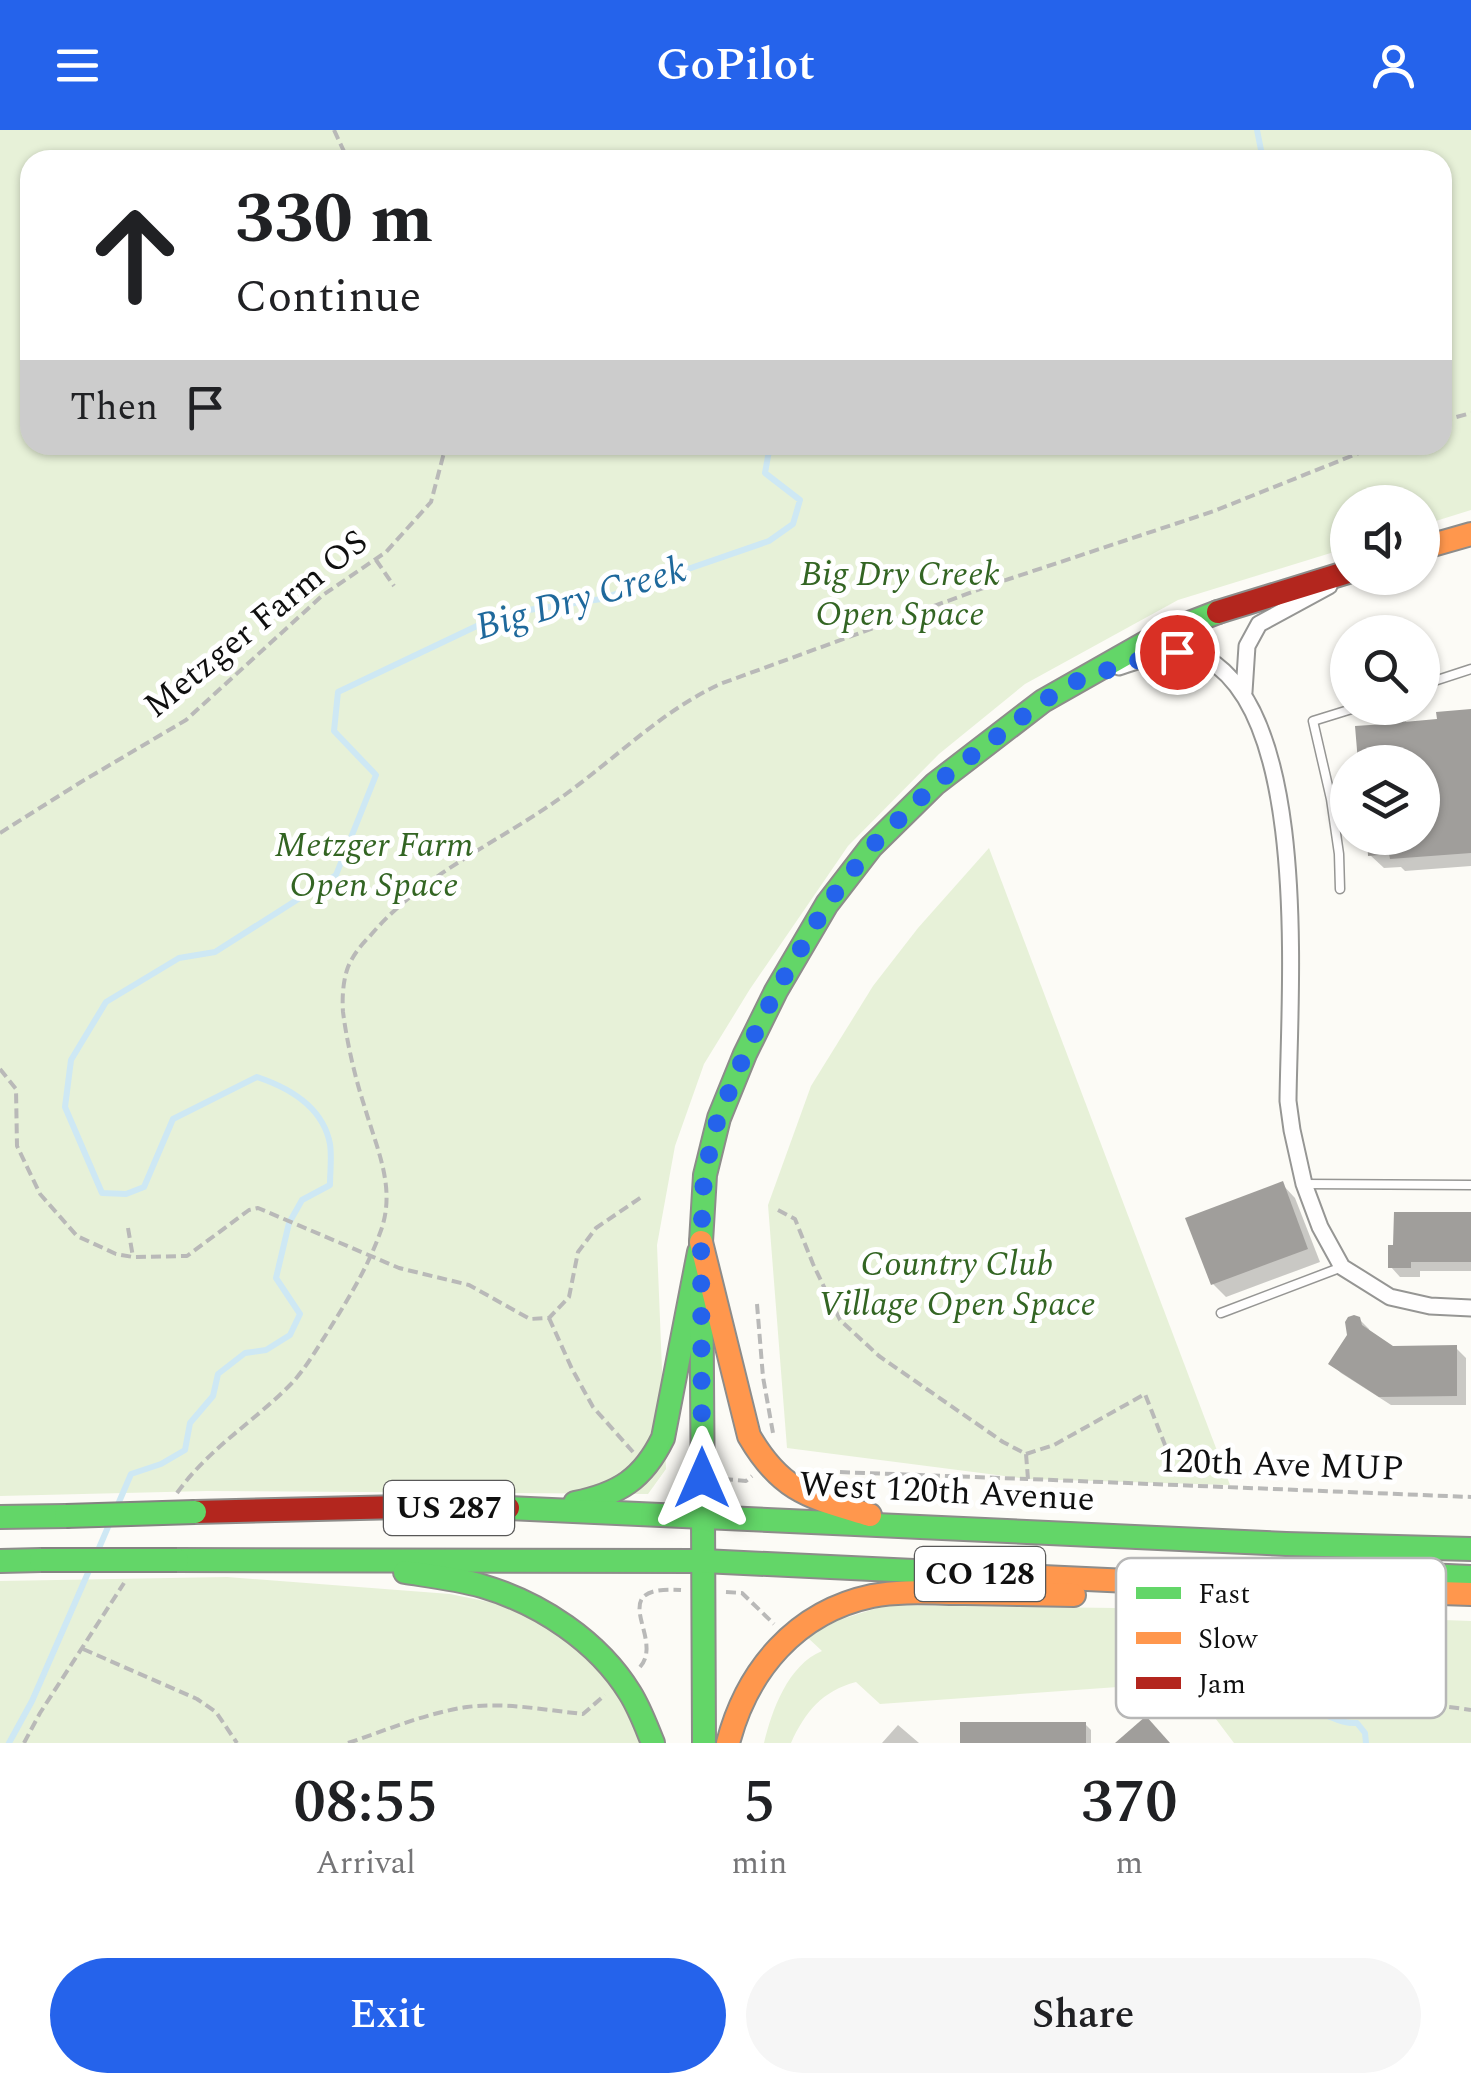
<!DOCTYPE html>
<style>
:root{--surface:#fff;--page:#f6f6f6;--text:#202124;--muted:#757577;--accent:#2563eb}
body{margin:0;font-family:Spectral,serif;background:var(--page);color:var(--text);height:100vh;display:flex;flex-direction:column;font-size:38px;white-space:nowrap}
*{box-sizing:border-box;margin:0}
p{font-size:32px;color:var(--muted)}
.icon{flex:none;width:55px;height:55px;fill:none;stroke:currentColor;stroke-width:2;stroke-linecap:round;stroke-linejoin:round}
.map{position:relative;height:1613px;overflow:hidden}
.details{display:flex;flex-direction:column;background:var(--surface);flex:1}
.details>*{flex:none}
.guide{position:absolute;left:20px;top:20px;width:1432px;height:305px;border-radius:30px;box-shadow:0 2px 8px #0004;background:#fff;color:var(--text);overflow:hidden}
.tools{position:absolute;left:1330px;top:355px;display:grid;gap:20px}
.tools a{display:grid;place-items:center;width:110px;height:110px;border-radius:50%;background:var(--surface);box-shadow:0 2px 8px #0004;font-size:50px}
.pin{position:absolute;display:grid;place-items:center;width:85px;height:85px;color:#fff;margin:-42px;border:5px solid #fff;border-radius:50%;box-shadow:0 2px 10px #0007}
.me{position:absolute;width:110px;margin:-55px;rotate:0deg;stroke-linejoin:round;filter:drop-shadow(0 0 8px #0008)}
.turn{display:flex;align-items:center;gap:35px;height:210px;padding:0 50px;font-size:45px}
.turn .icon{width:130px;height:130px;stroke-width:2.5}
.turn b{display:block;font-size:70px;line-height:85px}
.then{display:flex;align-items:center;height:95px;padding:0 50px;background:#0003;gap:20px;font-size:38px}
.eta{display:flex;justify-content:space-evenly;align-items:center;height:170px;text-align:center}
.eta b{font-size:60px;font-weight:600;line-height:70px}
.action{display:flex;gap:20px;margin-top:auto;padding:20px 50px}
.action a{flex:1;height:115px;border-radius:60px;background:var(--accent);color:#fff;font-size:40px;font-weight:600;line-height:115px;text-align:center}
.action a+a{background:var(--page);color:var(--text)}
header{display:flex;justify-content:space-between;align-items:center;height:130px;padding:0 50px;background:var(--accent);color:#fff;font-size:45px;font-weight:600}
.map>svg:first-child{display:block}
.green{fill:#e7f1d8;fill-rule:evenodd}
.shadow{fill:#0003}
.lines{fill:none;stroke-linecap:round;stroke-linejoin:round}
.stream{stroke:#cee8f4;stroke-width:6}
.building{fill:#a09e9b}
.lane-casing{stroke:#969694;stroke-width:11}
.street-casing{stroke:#969694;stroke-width:19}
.fast-casing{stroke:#8d8c8a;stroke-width:26}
.slow-casing{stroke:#8d8c8a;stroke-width:26}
.jam-casing{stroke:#8d8c8a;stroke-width:26}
.path{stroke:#b9b9b8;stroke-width:4;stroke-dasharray:10 5;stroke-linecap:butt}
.lane{stroke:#fffefe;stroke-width:8}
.street{stroke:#fffefe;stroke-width:15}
.fast{stroke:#63d668;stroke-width:22}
.slow{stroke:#ff974d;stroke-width:22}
.jam{stroke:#b3261e;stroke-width:22}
.fast-bridge-casing{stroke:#848381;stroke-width:26;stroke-linecap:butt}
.fast-bridge{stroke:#63d668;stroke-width:22}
.route{stroke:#2563eb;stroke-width:18;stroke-dasharray:0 32.4}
.labels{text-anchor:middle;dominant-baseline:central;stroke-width:10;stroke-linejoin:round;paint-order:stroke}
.shield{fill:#fff;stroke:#585858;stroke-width:2.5}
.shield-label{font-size:32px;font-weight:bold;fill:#101010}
.park-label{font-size:35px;font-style:italic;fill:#336523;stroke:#fff}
.street-label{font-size:35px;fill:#101010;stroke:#fff}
.water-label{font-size:38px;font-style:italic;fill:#1f699c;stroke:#fff}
.key{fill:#fff;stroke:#b7b7b7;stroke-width:2.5}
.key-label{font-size:28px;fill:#101010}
</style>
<header><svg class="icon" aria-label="menu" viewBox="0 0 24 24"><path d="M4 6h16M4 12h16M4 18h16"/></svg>GoPilot<svg class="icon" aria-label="person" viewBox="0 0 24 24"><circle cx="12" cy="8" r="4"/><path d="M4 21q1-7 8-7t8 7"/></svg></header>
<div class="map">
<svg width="1471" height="1613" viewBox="0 0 1471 1613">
<rect width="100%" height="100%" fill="#fcfbf6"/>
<g class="green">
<path d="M0,0H1471V380L1423,395L1422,372H1348L1347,418L1178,470L1025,554L939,624L848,716L750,859L704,934L675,1016L657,1115L666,1339L648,1364L207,1361L0,1366ZM30,30H1442V315H30Z"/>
<polygon points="989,718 1230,1355 1028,1349 787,1318 768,1075 811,956 873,856 918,798"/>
<polygon points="227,1447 450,1464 499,1474 550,1497 598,1538 621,1571 641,1613 0,1613 0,1451"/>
<path d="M887,1475L1116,1478L1471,1491V1613H1234L1188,1552L880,1574L856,1552C822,1561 805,1582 791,1613H764C772,1580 788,1535 822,1521L807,1507L839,1490Z"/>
</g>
<g class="shadow">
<polygon points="1471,582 1471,736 1405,741 1401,737 1384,738 1370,725 1369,708 1422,708 1422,632 1361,632 1358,598 1388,596 1402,588 1409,594 1439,592"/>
<polygon points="1348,658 1348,681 1343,676 1342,659"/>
<polygon points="1282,1054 1295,1068 1320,1132 1226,1167 1213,1154"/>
<polygon points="1471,1084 1471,1141 1420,1141 1420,1147 1400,1147 1391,1137"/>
<polygon points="1359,1189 1369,1199 1370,1204 1392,1218 1456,1218 1466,1228 1466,1275 1391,1275 1341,1243 1332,1234"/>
<polygon points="1085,1594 1091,1600 1091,1613 962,1613"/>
<polygon points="898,1595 919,1613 882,1613"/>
</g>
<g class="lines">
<g class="stream">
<polyline points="1257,0 1263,30"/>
<path d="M116,1379L131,1344L161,1334L185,1320L190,1293L213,1266L218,1244L245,1223L266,1220L290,1205L300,1184L276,1148L289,1093L302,1070L330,1055C330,1042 332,1027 330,1014C323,977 290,958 257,947L173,989L144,1057L126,1064L102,1063L65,977L71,930L106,872L179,828L215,822L336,745L376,645L334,601L338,562L502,484L601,469L769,411L793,394L800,370L765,343L770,315"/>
<polyline points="96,1425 111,1390"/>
<path d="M1209,1496L1219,1537H1228C1247,1551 1263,1574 1287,1580C1298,1582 1308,1580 1319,1583C1332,1587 1343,1594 1357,1593L1365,1603L1366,1613"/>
<polyline points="9,1613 32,1571 91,1436"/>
</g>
</g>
<g class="building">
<polygon points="1471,579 1471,723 1390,729 1389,724 1368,726 1367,708 1422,708 1422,632 1358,632 1355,596 1385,594 1385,587 1403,585 1404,592 1437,589 1436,582"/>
<polygon points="1283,1051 1308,1119 1211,1155 1185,1088"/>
<polygon points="1394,1082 1471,1082 1471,1132 1411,1132 1411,1138 1388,1138 1388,1115 1393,1115"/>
<polygon points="1354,1185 1360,1187 1362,1195 1393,1216 1457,1215 1457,1266 1379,1267 1328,1234 1347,1205 1345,1192 1348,1187"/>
<polygon points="1146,1586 1170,1613 1115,1613"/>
<rect x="960" y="1592" width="126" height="21"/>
</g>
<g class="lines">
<g class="lane-casing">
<g id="lane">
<polyline points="1422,555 1471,539"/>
<polyline points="1340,759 1339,724 1331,669 1313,591 1355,578"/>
<polyline points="1304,1054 1471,1055"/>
<polyline points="1221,1183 1342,1137"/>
</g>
</g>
<g class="street-casing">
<g id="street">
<path d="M1119,537C1146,528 1180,514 1207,529C1311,588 1289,865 1288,971L1292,1000L1304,1054L1320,1097L1342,1137L1390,1167L1430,1176L1471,1178"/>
<polyline points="1244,562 1247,516 1259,494 1329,456"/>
</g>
</g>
<g class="fast-casing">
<g id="fast">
<path d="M575,1373C619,1364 643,1349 663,1308L699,1122"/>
<polyline points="508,1378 1286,1414 1471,1419"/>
<polyline points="703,1385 701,1112 705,1045 719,988 745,924 776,861 827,774 871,717 935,654 1043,571 1161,504 1218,482"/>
<polyline points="703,1385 704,1613"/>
<polyline points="0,1387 66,1386"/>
<polyline points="177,1430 703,1431 935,1442"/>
<polyline points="0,1431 41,1430"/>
<path d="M405,1442C431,1446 457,1449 482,1456C540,1473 598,1511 630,1563C640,1579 646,1596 653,1613"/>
<polyline points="1394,1450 1425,1445 1471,1447"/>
</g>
</g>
<g class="slow-casing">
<g id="slow">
<polyline points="1422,418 1471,404"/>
<path d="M701,1112L749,1306C782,1363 811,1367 870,1385"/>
<polyline points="935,1442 1258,1457 1471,1464"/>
<path d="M728,1613C747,1540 796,1482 872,1466C902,1460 935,1463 965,1463C1001,1464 1038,1464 1074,1465"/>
</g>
</g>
<g class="jam-casing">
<g id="jam">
<polyline points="1218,482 1348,442"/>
<polyline points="195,1382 402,1377 508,1378"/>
</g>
</g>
<g class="path">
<polyline points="334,0 348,30"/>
<polyline points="1442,291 1471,283"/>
<polyline points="376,430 394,456"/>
<polyline points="0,703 81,652 186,590 323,465 386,422 431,372 446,315"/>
<polyline points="0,939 16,959 17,1016 40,1064 77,1106 116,1124 133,1127 187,1126 249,1080 258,1078 399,1138 469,1155 530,1189 549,1188 569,1167 578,1122 596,1098 643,1066"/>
<polyline points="778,1080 795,1089 813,1134 840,1190 879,1226 1003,1312 1026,1324 1028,1349 1471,1367"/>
<polyline points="128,1098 133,1127"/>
<polyline points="757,1174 763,1247 773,1303"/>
<polyline points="549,1188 572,1239 593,1277 633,1322"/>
<polyline points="1026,1324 1054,1315 1145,1264 1176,1343"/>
<polyline points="810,1341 1028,1349"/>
<polyline points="723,1349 746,1351 752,1346"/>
<path d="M177,1363C209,1318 254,1292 292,1253C305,1239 316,1220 327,1203C347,1171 367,1139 380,1103C397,1059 377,1020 365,978C355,948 347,913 343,882C342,867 343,851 348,837C353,825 361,815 370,806C423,743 500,712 566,664C617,627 662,581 720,554L997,453L1214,381L1379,315"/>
<polyline points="726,1462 742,1463 774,1494"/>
<path d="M1250,1499C1255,1511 1260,1524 1271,1532C1312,1564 1418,1572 1471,1580"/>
<polyline points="83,1519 197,1569 216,1582 237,1613"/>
<path d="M640,1537C666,1508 601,1455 681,1460"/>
<polyline points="24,1613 40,1583 124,1453"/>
<path d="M348,1613C387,1600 426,1583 467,1577C505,1572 545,1580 583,1584L605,1565"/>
</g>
<use href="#lane" class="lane"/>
<use href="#street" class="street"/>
<use href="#fast" class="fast"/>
<use href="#slow" class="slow"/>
<use href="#jam" class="jam"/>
<g class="fast-bridge-casing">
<g id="fast-bridge">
<polyline points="66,1386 195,1382"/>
<polyline points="41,1430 177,1430"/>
</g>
</g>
<use href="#fast-bridge" class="fast-bridge"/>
</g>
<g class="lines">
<polyline class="route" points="702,1348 701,1112 704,1045 718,988 745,924 776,861 827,774 871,717 935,654 1043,571 1082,548 1143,529 1177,522"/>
</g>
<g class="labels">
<g class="shield">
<rect x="384" y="1351" width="130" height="54" rx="8"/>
<rect x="915" y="1417" width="130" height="54" rx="8"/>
</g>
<g class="shield-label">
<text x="449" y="1378">US 287</text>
<text x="980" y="1444">CO 128</text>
</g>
<g class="park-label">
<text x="900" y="444">Big Dry Creek<tspan x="900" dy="40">Open Space</tspan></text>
<text x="374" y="715">Metzger Farm<tspan x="374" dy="40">Open Space</tspan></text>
<text x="957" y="1134">Country Club<tspan x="957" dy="40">Village Open Space</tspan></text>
</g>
<g class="street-label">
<text transform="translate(256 494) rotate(-39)">Metzger Farm OS</text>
<text transform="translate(1281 1335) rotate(2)">120th Ave MUP</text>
<text transform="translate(947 1362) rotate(3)">West 120th Avenue</text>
</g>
<g class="water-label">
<text transform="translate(581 469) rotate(-16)">Big Dry Creek</text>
</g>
</g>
<rect x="1116" y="1428" width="330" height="160" rx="15" class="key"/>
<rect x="1136" y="1457" width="45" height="12" fill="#63d668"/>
<rect x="1136" y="1502" width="45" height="12" fill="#ff974d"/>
<rect x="1136" y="1547" width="45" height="12" fill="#b3261e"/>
<g class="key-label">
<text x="1198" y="1473">Fast</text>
<text x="1198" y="1518">Slow</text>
<text x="1198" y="1563">Jam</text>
</g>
</svg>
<div class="tools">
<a><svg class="icon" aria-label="sound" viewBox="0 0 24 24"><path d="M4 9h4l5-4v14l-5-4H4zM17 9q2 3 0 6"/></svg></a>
<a><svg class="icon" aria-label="search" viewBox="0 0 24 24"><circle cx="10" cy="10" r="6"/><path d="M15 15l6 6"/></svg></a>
<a><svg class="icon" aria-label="layers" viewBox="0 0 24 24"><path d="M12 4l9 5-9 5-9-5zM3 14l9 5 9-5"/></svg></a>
</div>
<div class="pin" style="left:1177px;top:522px;background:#d93025"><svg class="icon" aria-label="arrive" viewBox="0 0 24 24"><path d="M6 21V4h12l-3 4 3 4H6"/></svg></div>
<svg class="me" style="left:702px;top:1348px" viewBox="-20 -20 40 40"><path d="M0-17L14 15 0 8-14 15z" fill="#2563eb" stroke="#fff" stroke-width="4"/></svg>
<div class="guide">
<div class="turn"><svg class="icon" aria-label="ahead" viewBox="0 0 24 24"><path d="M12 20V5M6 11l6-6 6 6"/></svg><div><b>330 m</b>Continue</div></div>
<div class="then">Then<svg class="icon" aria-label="arrive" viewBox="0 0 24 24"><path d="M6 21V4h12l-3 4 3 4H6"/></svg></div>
</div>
</div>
<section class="details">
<div class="eta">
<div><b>08:55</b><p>Arrival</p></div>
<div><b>5</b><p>min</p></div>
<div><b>370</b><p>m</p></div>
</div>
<div class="action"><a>Exit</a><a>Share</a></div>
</section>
